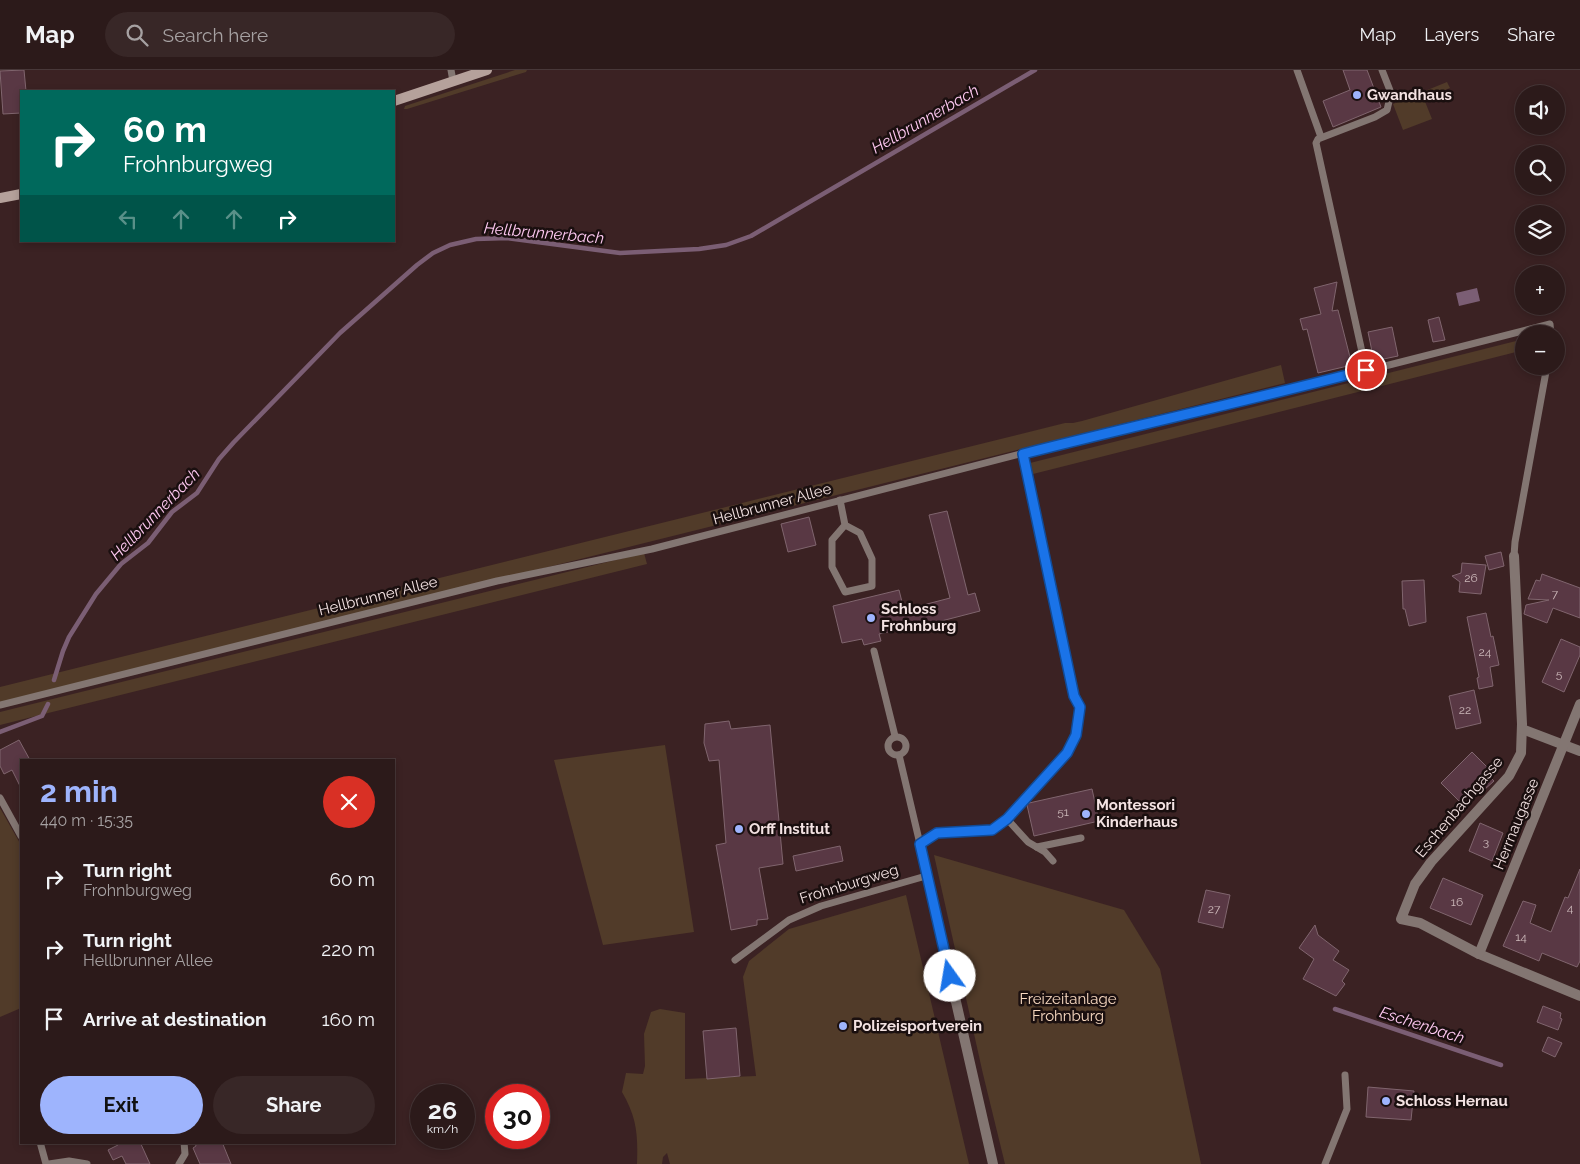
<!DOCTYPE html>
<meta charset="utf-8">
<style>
:root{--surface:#2c1a1a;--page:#382727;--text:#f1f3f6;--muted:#a6a1a2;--line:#483839;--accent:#9eb4fd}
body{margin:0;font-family:Raleway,sans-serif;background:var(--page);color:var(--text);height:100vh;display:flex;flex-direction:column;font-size:19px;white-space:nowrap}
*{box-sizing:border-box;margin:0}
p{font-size:16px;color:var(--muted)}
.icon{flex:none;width:28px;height:28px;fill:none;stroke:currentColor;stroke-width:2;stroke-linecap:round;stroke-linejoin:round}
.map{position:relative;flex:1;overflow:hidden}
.side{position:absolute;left:20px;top:689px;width:375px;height:385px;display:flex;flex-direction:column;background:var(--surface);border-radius:0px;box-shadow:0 2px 8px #0003,0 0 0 1px var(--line)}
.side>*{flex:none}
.guide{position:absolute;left:20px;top:20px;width:375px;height:152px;border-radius:0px;box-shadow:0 2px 8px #0003,0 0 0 1px var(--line);background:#00695c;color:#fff;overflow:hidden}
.controls{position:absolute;left:1515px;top:15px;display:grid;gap:10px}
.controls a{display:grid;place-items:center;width:50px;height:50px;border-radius:50%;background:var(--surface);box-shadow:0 2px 8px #0003,0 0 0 1px var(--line);font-size:25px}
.speed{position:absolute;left:410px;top:1014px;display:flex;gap:10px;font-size:25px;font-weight:700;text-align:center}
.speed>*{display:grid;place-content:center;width:65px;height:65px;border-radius:50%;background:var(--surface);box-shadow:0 2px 8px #0003,0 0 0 1px var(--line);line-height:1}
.speed small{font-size:12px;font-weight:400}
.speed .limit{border:8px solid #d22;background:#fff;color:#111}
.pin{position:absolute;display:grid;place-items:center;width:42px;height:42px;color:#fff;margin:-21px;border:2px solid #fff;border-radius:50%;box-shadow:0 1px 5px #0007}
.me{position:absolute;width:55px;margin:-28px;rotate:347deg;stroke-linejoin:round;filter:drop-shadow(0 0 4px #0008)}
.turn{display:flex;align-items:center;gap:18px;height:105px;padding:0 20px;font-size:22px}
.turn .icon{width:65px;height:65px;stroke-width:2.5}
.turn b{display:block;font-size:35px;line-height:42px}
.lanes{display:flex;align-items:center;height:48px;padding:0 20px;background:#0003;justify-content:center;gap:25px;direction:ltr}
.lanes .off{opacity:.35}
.round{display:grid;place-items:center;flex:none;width:52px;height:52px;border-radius:26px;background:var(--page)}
.overview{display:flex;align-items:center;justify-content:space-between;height:85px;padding:0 20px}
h1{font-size:30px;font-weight:700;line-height:38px;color:var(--accent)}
.cta{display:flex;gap:10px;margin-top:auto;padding:10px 20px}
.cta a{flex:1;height:58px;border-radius:30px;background:var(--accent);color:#111;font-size:20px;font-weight:700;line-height:58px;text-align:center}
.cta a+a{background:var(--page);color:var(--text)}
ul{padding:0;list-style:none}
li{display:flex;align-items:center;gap:15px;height:70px;padding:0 20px}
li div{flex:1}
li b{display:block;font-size:19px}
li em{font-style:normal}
header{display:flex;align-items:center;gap:30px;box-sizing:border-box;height:70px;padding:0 25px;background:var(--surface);border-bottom:1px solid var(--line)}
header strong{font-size:24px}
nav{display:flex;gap:28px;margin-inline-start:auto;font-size:18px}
.search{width:350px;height:45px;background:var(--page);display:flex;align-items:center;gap:12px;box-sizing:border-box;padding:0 18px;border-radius:28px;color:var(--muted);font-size:19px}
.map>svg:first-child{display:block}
.green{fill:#513b29}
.water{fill:#7b5e74}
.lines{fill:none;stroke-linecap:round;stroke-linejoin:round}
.stream{stroke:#7b5e74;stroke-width:4.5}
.building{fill:#593844;stroke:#80656e}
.lane{stroke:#837672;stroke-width:7}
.street{stroke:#837672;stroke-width:10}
.secondary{stroke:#b5a19b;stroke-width:10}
.route-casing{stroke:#114b97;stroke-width:12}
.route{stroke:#1a73e8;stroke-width:9}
.poi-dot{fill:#9eb4fd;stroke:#1a0f0f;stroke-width:2}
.labels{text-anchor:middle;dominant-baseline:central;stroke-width:5;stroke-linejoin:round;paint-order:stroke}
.number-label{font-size:12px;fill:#ccb8ba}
.poi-label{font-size:15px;font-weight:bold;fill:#f3e2e2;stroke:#1a0f0f;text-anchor:start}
.street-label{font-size:15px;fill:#f3e2e2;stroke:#1a0f0f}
.park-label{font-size:15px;fill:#f7d8c0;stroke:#1a0f0f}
.water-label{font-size:16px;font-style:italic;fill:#ffc9f2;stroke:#1a0f0f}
</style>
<header>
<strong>Map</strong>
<div class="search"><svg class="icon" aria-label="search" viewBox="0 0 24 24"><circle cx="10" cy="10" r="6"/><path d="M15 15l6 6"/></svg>Search here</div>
<nav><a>Map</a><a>Layers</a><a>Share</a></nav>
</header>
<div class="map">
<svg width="1580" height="1094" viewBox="0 0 1580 1094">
<rect width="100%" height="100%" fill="#3b2223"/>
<g class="green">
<polygon points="515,0 527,0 526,2 407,39 404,39 405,36"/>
<polygon points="1447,12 1450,18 1424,29 1432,49 1403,60 1393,34"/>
<polygon points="1524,269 1524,280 1033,404 1030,393"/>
<polygon points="1281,295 1285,313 0,634 0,617 1065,353 1073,353 1082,351"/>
<polygon points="644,483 647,494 0,655 0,642"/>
<polygon points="665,675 694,862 603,875 554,690"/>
<polygon points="0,738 21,775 21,938 0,947"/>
<polygon points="934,785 1124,840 1160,899 1201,1094 1005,1094 983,1004"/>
<path d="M906,825L969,1094H670L667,1083L663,1087L662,1094H637C638,1064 637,1048 622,1022L626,1003L643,1004L645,996L644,964L651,942L660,939L685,943V1009L756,1006L743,907L749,891L789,859Z"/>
</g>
<polygon class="water" points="1477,218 1480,231 1459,236 1456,223"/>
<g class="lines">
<g class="stream">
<polyline points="54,610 63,581 69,567 96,524 121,494 148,473 172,442 197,423 219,389 234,372 340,263 417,195 433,183 450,175 476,169 507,168 620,183 699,179 726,175 751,166 1035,0"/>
<polyline points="0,662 42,646 48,634"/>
<polyline points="1335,939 1501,995"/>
</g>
</g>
<g class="building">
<polygon points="24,0 26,21 21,21 21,43 3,44 0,1"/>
<polygon points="1343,0 1367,0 1381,37 1333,57 1323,31 1350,20"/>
<polygon points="1337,212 1332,241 1338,240 1352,295 1318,303 1307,259 1303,260 1300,249 1321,244 1314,218"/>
<polygon points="1439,247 1445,270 1433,272 1428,250"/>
<polygon points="1392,257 1398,286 1374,291 1368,262"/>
<polygon points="947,441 968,525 975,523 980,541 922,556 921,555 879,564 881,571 864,575 862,569 842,573 833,536 899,520 904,540 950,528 929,445"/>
<polygon points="809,447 816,475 788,482 781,454"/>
<polygon points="1501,482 1504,496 1489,500 1485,486"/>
<polygon points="1462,493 1486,495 1481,524 1459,522 1460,512 1452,506 1461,503"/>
<polygon points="1542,504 1580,518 1580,548 1553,538 1547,553 1524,544 1526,535 1549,530 1528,529 1536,510 1540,511"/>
<polygon points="1424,510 1426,552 1409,556 1405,539 1403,539 1402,511"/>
<polygon points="1486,543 1491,567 1493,566 1499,595 1490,597 1493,616 1479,619 1477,608 1479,607 1467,547"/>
<polygon points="1561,569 1580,577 1580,585 1564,622 1542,612"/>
<polygon points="1474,620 1481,653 1456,659 1449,626"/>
<polygon points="729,651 731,659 770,655 783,794 759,798 768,849 757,850 757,855 731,860 716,775 726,773 719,690 709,691 704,673 705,654"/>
<polygon points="19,670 30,690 21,690 21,718 12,700 4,704 0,696 0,680"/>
<polygon points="1472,682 1489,699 1486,703 1494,711 1484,720 1477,713 1459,731 1441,713"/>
<polygon points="1092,719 1099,751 1034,766 1027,735 1029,733"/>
<polygon points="1480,753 1503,763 1492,791 1469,781"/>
<polygon points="840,776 843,791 796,801 793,786"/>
<polygon points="1580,799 1580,891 1577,897 1542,883 1539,891 1503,876 1523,831 1536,835 1530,853 1551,862 1565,827 1568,828"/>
<polygon points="1443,808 1483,825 1471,855 1430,838"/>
<polygon points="1206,820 1230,825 1223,858 1198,852"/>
<polygon points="1315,855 1318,865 1339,881 1333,890 1349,900 1342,911 1345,914 1336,926 1303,909 1314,889 1299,878"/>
<polygon points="1543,936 1561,943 1560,948 1562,949 1558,960 1537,952"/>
<polygon points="736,958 740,1006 707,1009 703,961"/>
<polygon points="1548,967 1562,973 1555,987 1542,981"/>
<polygon points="1368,1017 1414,1021 1411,1050 1366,1047"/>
<polygon points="117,1072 140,1072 150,1094 126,1094 122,1086 113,1090 108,1080 118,1075"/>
<polygon points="195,1072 222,1072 231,1094 200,1094 193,1078 196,1076"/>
</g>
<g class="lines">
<g class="lane">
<polyline points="451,0 453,11"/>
<polyline points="1297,0 1321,67"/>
<polyline points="1366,300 1316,73 1318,69 1375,47 1387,40 1391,23 1382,0"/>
<polyline points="1023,384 1074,626 1080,637 1076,665 1067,683 1007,749 1028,772 1045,782 1053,791"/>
<polyline points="840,430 845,455 832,470 832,497 845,522 872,516 872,489 860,463 845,455"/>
<polyline points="1514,486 1515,472 1547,296"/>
<polyline points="874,581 895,666"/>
<polyline points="0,635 497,511 652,479 1078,369 1287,321 1550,254 1551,264"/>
<circle cx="897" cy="676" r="9"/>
<polyline points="899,685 920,774"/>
<polyline points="0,728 21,766"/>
<polyline points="1037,777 1081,768"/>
<polyline points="735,890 789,850 821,836 926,806"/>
<polyline points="40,1072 46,1094"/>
<polyline points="49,1094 69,1091 87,1094"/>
<polyline points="179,1094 185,1084 184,1072"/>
<polyline points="1325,1094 1347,1039 1345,1005"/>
</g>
<g class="street">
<polyline points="1514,486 1522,654 1521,683 1509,706 1431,792 1415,814 1401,849 1420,853 1479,884 1580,926"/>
<polyline points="1522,659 1580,681"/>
<polyline points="1479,884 1580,634"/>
<polyline points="993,1094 920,774 937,763 992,760 1007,749"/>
</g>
<g class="secondary">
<polyline points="394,31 487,0"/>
<polyline points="0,128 21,124"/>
</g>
</g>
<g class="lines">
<g class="route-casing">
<path id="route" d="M950,906L920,774L937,763L992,760L1007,749L1067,683L1076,665L1080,637L1074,626L1023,384C1137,355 1252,330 1366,300"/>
</g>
<use href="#route" class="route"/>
</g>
<g class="poi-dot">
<circle cx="1357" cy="25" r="5"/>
<circle cx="871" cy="548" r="5"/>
<circle cx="1086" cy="744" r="5"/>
<circle cx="739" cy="759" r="5"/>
<circle cx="843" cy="956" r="5"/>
<circle cx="1386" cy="1031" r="5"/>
</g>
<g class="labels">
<g class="number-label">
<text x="1471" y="508">26</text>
<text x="1555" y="524">7</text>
<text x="1485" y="582">24</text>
<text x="1559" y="604">5</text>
<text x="1465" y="640">22</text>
<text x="1063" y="742">51</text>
<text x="1486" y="772">3</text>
<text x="1457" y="832">16</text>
<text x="1570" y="838">4</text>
<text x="1214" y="839">27</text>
<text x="1521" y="867">14</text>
</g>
<g class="poi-label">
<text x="1367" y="25">Gwandhaus</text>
<text x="881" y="539">Schloss<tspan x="881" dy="17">Frohnburg</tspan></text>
<text x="1096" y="735">Montessori<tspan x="1096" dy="17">Kinderhaus</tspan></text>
<text x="749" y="759">Orff Institut</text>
<text x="853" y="956">Polizeisportverein</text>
<text x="1396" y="1031">Schloss Hernau</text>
</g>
<g class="street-label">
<text transform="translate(772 434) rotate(-15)">Hellbrunner Allee</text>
<text transform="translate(378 526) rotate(-14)">Hellbrunner Allee</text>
<text transform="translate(1459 737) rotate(-50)">Eschenbachgasse</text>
<text transform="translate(1516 754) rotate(-68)">Herrnaugasse</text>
<text transform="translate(849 814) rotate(-17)">Frohnburgweg</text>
</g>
<g class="park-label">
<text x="1068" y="929">Freizeitanlage<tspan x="1068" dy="17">Frohnburg</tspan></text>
</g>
<g class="water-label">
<text transform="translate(925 49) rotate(-30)">Hellbrunnerbach</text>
<text transform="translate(544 163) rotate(5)">Hellbrunnerbach</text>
<text transform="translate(155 444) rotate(-46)">Hellbrunnerbach</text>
<text transform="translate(1422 955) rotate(18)">Eschenbach</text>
</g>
</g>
</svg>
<div class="controls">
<a><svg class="icon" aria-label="sound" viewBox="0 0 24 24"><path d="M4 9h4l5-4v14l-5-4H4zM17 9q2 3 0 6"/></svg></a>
<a><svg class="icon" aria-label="search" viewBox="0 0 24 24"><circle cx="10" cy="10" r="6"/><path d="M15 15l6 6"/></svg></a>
<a><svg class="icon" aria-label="layers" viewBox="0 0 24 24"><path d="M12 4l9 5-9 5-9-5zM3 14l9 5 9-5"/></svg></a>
<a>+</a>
<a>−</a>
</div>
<div class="speed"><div>26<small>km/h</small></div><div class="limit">30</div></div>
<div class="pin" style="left:1366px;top:300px;background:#d93025"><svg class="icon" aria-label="arrive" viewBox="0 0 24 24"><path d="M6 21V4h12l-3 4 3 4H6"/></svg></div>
<svg class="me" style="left:950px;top:906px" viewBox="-20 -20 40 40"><circle r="19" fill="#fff"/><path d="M0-13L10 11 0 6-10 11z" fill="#1a73e8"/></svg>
<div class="guide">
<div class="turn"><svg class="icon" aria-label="right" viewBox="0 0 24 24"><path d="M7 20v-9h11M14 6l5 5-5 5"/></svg><div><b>60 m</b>Frohnburgweg</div></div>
<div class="lanes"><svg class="icon off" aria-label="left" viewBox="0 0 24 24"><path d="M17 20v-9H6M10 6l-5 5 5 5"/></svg><svg class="icon off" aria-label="ahead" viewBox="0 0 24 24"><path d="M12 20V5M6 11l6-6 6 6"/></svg><svg class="icon off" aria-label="ahead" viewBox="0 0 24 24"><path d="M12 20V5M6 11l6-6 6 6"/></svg><svg class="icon" aria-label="right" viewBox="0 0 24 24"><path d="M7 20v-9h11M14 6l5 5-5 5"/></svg></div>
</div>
<section class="side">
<div class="overview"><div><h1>2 min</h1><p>440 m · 15:35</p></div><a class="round" style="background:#d93025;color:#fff"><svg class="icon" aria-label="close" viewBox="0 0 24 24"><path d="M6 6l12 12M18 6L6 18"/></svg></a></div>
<ul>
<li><svg class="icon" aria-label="right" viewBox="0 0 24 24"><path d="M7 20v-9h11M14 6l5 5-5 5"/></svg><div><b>Turn right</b><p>Frohnburgweg</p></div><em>60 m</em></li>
<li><svg class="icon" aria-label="right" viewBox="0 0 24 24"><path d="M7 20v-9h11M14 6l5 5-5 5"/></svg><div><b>Turn right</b><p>Hellbrunner Allee</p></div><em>220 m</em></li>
<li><svg class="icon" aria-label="arrive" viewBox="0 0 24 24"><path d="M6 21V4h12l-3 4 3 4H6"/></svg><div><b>Arrive at destination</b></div><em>160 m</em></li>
</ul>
<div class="cta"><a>Exit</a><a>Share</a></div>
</section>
</div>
